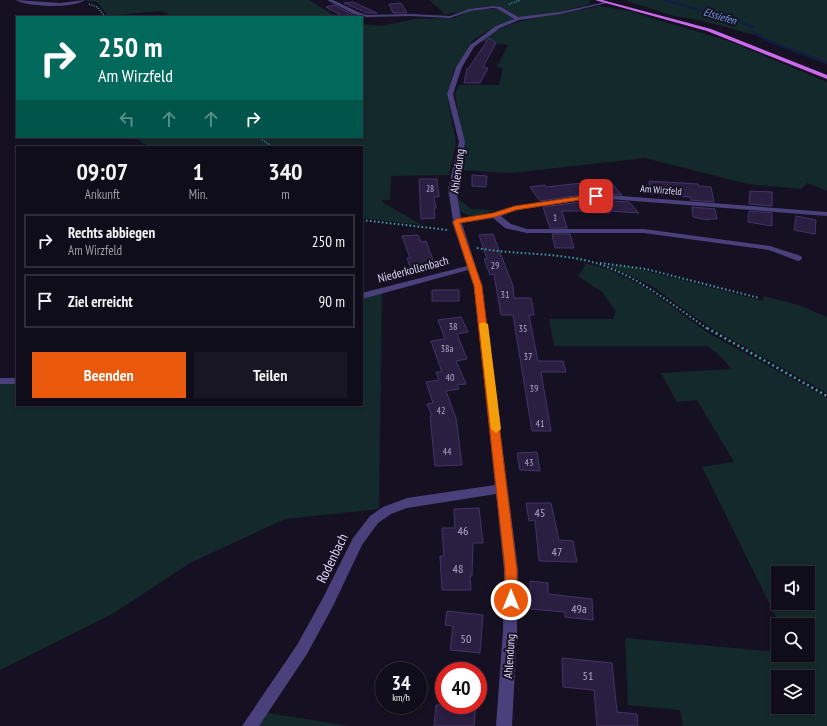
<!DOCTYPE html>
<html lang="de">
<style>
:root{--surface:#100d1a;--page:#191623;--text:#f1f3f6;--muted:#9c9ca2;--line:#302d39;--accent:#ea580c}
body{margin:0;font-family:"PT Sans Narrow",sans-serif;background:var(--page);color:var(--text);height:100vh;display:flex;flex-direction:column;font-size:15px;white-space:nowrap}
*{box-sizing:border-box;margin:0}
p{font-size:13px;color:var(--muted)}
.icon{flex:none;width:22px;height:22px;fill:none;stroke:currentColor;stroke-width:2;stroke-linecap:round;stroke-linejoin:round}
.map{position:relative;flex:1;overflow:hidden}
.drawer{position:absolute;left:16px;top:146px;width:347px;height:260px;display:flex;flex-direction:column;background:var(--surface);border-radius:0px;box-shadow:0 2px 6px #0003,0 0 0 1px var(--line)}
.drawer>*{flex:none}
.top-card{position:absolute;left:16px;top:16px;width:347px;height:122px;border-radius:0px;box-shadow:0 2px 6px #0003,0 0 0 1px var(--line);background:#00695c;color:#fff;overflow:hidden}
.fabs{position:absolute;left:771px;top:566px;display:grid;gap:8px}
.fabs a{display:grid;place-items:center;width:44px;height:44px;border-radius:0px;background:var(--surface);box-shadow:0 2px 6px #0003,0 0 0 1px var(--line);font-size:20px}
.speed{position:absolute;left:375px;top:662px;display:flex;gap:8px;font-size:20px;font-weight:700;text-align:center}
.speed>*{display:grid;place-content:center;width:52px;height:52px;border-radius:50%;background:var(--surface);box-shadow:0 2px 6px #0003,0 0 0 1px var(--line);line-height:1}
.speed small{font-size:10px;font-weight:400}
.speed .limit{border:6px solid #d22;background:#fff;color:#111}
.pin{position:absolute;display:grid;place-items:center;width:34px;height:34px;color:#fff;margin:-17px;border-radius:8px;box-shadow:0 2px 6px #0006}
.me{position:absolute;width:44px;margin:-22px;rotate:0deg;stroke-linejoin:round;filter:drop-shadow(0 0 3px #0008)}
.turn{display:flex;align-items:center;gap:14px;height:84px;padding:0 16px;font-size:18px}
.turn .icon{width:52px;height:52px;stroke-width:2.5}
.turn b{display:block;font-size:28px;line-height:34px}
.lanes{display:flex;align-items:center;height:38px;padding:0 16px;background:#0003;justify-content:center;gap:20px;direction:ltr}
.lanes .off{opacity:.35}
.eta{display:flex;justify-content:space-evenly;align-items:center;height:68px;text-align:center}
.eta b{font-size:24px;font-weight:700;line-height:28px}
.action{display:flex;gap:8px;margin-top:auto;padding:8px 16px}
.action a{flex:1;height:46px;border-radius:0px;background:var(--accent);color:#fff;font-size:16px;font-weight:700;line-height:46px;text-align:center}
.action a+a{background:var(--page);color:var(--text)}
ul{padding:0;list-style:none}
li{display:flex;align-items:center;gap:12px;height:54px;margin:0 8px 6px;padding:0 8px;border:2px solid var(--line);border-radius:0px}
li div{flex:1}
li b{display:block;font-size:15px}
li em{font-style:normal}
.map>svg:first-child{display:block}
.green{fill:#14292b;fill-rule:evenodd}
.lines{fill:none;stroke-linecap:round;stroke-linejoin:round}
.stream{stroke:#121d40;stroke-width:2.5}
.building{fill:#2a1f41;stroke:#45336a}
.path-far2{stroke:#3da2a8;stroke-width:1.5;stroke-dasharray:1 1.5;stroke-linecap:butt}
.path-far1{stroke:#3da2a8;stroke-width:2;stroke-dasharray:1.5 2.5;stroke-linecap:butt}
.path{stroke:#3da2a8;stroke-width:2.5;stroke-dasharray:2 3;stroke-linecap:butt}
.minor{fill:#4a417c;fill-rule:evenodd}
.major{fill:#cc6aee;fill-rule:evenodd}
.route{fill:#ea580c;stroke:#983908}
.slow{fill:#f59e0b}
.labels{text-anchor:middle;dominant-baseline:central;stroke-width:4;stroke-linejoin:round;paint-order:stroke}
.far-number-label{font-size:9px;fill:#b2a8cc}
.far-street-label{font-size:10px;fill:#dfd6fa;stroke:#161122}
.number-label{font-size:10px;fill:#b2a8cc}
.far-water-label{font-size:11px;font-style:italic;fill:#70a5ee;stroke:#161122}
.street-label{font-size:12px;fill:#dfd6fa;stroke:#161122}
.near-number-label{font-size:12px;fill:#b2a8cc}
.near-street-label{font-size:14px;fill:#dfd6fa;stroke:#161122}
</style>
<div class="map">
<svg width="827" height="726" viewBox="0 0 827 726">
<rect width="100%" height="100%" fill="#161122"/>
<g class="green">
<polygon points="87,0 309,0 337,17 174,17 160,11 108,16 97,2 86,1"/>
<path d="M429,0H589L590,1L589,3L590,4C574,8 533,20 518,17C510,15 504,6 496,6C474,5 455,15 434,16H432L445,14Z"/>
<polygon points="624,0 827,0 827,62 795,52 755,35 703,21 670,15"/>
<polygon points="600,6 641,13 635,13 729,41 827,82 827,191 807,183 801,189 748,184 645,158 511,173 459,170 464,143 455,94 459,85 499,85 503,68 497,67 508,45 481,41 493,32 509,25 525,20"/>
<polygon points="476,9 499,9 513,19 486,32 473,40 454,69 447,94 456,143 449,175 391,176 390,200 382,200 382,202 422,225 362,218 362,147 151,147 142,143 137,137 362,137 362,24 382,26 414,19 454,18 466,12"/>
<path d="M457,198L471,209L496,210C482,214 471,220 458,210Z"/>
<path d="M584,263L608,269L646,288L708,333L827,398V726H683L680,710L628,705L625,638L778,652V655H808V625H780L702,467L734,462L697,400L677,402L661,373L732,369L716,352L707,346H554L549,319H613L616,311L602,292L578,276L585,266ZM778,573H808V603H778ZM778,677H808V707H778Z"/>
<polygon points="608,265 631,267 762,301 764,296 801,306 827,317 827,393 715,330 692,315 652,286"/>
<polygon points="382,291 379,509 285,519 190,563 114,613 0,670 0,382 17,381 17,405 362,405 362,296"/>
<polygon points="267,713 350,726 258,726"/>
</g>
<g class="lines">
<g class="stream">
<polyline points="664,0 736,20 753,27"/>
<polyline points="755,33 766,40 827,63"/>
</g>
</g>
<g class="building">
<polygon points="353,2 377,13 367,13 344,3"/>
<polygon points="401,3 407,13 393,13 389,4"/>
<polygon points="334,5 353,15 360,17 344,17 326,7"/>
<polygon points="489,38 496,43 483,67 488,68 480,83 464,83 467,69 468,69"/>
<polygon points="472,175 487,176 486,187 472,186"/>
<polygon points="419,179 437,179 439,197 434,197 436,208 434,208 435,218 421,219"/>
<polygon points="609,180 622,195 596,193 540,201 530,187 545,185 546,187"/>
<polygon points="649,181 698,184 699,186 711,187 714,202 691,200 690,197 651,194"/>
<polygon points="750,191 772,192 772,206 749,204"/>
<polygon points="596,200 629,202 639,213 609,211 610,213 592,213 591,211 562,211 567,228 550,228 543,207"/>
<polygon points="692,207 715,209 717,219 708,219 708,220 693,217"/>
<polygon points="749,211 772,213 772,226 748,222"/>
<polygon points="796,216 816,220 815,234 794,230"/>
<polygon points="493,234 513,286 514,298 531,298 534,315 529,315 538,361 563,361 566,372 541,372 551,431 532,431 513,315 501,315 494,274 490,275 484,259 487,259 479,235"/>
<polygon points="552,234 570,234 574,248 555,248"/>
<polygon points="418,235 421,242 426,241 436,268 411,270 407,258 410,258 402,236"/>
<rect x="432" y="290" width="27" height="11"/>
<polygon points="461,317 468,332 457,334 467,359 456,361 466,384 457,385 459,389 446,391 456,418 462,465 435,466 430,416 432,416 427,404 433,403 426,382 439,380 436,372 442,372 431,341 445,339 438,320"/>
<polygon points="537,452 540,471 520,470 517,453"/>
<polygon points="526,503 551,503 559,540 573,541 577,562 539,561 535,520 529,521"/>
<polygon points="479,508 483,543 473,543 472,576 470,576 471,590 442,590 440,556 444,556 442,528 455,528 454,509"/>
<polygon points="530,581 548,583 548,594 592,599 593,620 565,617 565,612 530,609"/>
<polygon points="447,611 483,615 480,653 450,650 453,626 445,625"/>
<polygon points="562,658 612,663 617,712 637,714 638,726 597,726 594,690 563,687"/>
<polygon points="436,705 476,705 474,726 434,726"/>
</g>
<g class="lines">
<g class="path-far2">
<polyline points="89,4 97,7 106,17"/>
<polyline points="509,4 521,0"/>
<polyline points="258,137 273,147"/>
</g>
<g class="path-far1">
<polyline points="362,220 448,230"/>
<path d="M477,248C515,255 555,252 592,262C636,274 672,305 708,329"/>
<polyline points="600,263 646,269 759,298"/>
</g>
<polyline class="path" points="707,328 827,396"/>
<g class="minor">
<path d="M15,0L60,3L85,0C72,9 28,7 15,0Z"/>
<polygon points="327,0 333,0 358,12 367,15 411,14 450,16 469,9 493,6 501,7 518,17 560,12 605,2 607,3 560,14 519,20 500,28 474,47 462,67 453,94 465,142 456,189 461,219 493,213 515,206 596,194 827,212 827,216 596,198 516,210 501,216 511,224 527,229 644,229 770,246 801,256 802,258 801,260 798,261 769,250 644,233 527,233 505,228 493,218 462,223 482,286 518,570 517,631 512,726 496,726 503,631 504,570 496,494 407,508 391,514 378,523 362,545 333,606 307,654 259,726 242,726 297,645 323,598 353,538 370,516 383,507 407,498 495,485 474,286 468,270 362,299 362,293 467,266 452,222 453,220 448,189 459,142 447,94 456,67 470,45 496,26 514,19 498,9 493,8 470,11 450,18 411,16 367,17 354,14"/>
<rect x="0" y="378" width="17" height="6"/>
</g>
<polygon class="major" points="595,0 602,0 711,29 827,75 827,79 707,31"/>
</g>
<polygon class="route" points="596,194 600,196 599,197 516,210 495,217 460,223 482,286 517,570 517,600 515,604 511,606 506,604 505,600 505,570 474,286 453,222 456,219 493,213 515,206"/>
<polygon class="slow" points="483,322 488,324 501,429 496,433 491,429 479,324"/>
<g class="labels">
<g class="far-number-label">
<text x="430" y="188">28</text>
<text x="555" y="217">1</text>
</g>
<g class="far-street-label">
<text transform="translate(661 190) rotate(4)">Am Wirzfeld</text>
</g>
<g class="number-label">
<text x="495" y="265">29</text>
<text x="505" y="294">31</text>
<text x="453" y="326">38</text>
<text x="523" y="328">35</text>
<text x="447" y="348">38a</text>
<text x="528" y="356">37</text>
<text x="450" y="377">40</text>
<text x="534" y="388">39</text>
<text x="441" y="410">42</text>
<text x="540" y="423">41</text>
<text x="447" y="451">44</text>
<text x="529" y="462">43</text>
</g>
<g class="far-water-label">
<text transform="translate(720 16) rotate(17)">Elssiefen</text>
</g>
<g class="street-label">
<text transform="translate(457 171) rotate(-82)">Ahlendung</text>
<text transform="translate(413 269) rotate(-15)">Niederkollenbach</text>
<text transform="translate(509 656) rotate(-86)">Ahlendung</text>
</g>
<g class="near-number-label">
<text x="540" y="512">45</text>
<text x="463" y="530">46</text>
<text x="557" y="551">47</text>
<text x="458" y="568">48</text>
<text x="579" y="608">49a</text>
<text x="466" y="638">50</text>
<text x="588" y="675">51</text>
</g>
<g class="near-street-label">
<text transform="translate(332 558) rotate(-64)">Rodenbach</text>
</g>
</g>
</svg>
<div class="fabs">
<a><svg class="icon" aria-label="sound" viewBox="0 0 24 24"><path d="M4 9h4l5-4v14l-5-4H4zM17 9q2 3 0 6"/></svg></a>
<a><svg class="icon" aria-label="search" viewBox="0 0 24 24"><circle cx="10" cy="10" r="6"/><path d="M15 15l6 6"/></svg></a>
<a><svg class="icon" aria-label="layers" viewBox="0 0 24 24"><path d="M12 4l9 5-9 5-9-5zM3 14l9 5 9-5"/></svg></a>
</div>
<div class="speed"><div>34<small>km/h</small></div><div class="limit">40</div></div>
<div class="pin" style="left:596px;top:196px;background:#d93025"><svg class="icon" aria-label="arrive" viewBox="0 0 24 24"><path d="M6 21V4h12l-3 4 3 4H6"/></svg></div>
<svg class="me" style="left:511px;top:600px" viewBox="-20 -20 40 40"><circle r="17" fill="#ea580c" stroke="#fff" stroke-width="3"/><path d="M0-11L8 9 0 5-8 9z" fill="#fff"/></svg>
<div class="top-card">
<div class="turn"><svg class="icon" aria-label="right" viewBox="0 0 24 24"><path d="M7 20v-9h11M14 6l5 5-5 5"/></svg><div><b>250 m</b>Am Wirzfeld</div></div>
<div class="lanes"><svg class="icon off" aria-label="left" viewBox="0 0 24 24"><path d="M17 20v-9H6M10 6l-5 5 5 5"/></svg><svg class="icon off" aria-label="ahead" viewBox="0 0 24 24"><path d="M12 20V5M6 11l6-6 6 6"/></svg><svg class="icon off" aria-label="ahead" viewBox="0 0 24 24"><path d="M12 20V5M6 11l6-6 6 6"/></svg><svg class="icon" aria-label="right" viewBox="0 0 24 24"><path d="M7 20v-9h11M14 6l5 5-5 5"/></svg></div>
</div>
<section class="drawer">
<div class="eta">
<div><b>09:07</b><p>Ankunft</p></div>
<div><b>1</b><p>Min.</p></div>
<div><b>340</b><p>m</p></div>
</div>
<ul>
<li><svg class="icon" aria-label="right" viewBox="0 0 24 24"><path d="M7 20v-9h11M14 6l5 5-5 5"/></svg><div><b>Rechts abbiegen</b><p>Am Wirzfeld</p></div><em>250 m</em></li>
<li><svg class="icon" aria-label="arrive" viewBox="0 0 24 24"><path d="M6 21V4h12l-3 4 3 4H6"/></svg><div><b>Ziel erreicht</b></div><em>90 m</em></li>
</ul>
<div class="action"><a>Beenden</a><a>Teilen</a></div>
</section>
</div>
